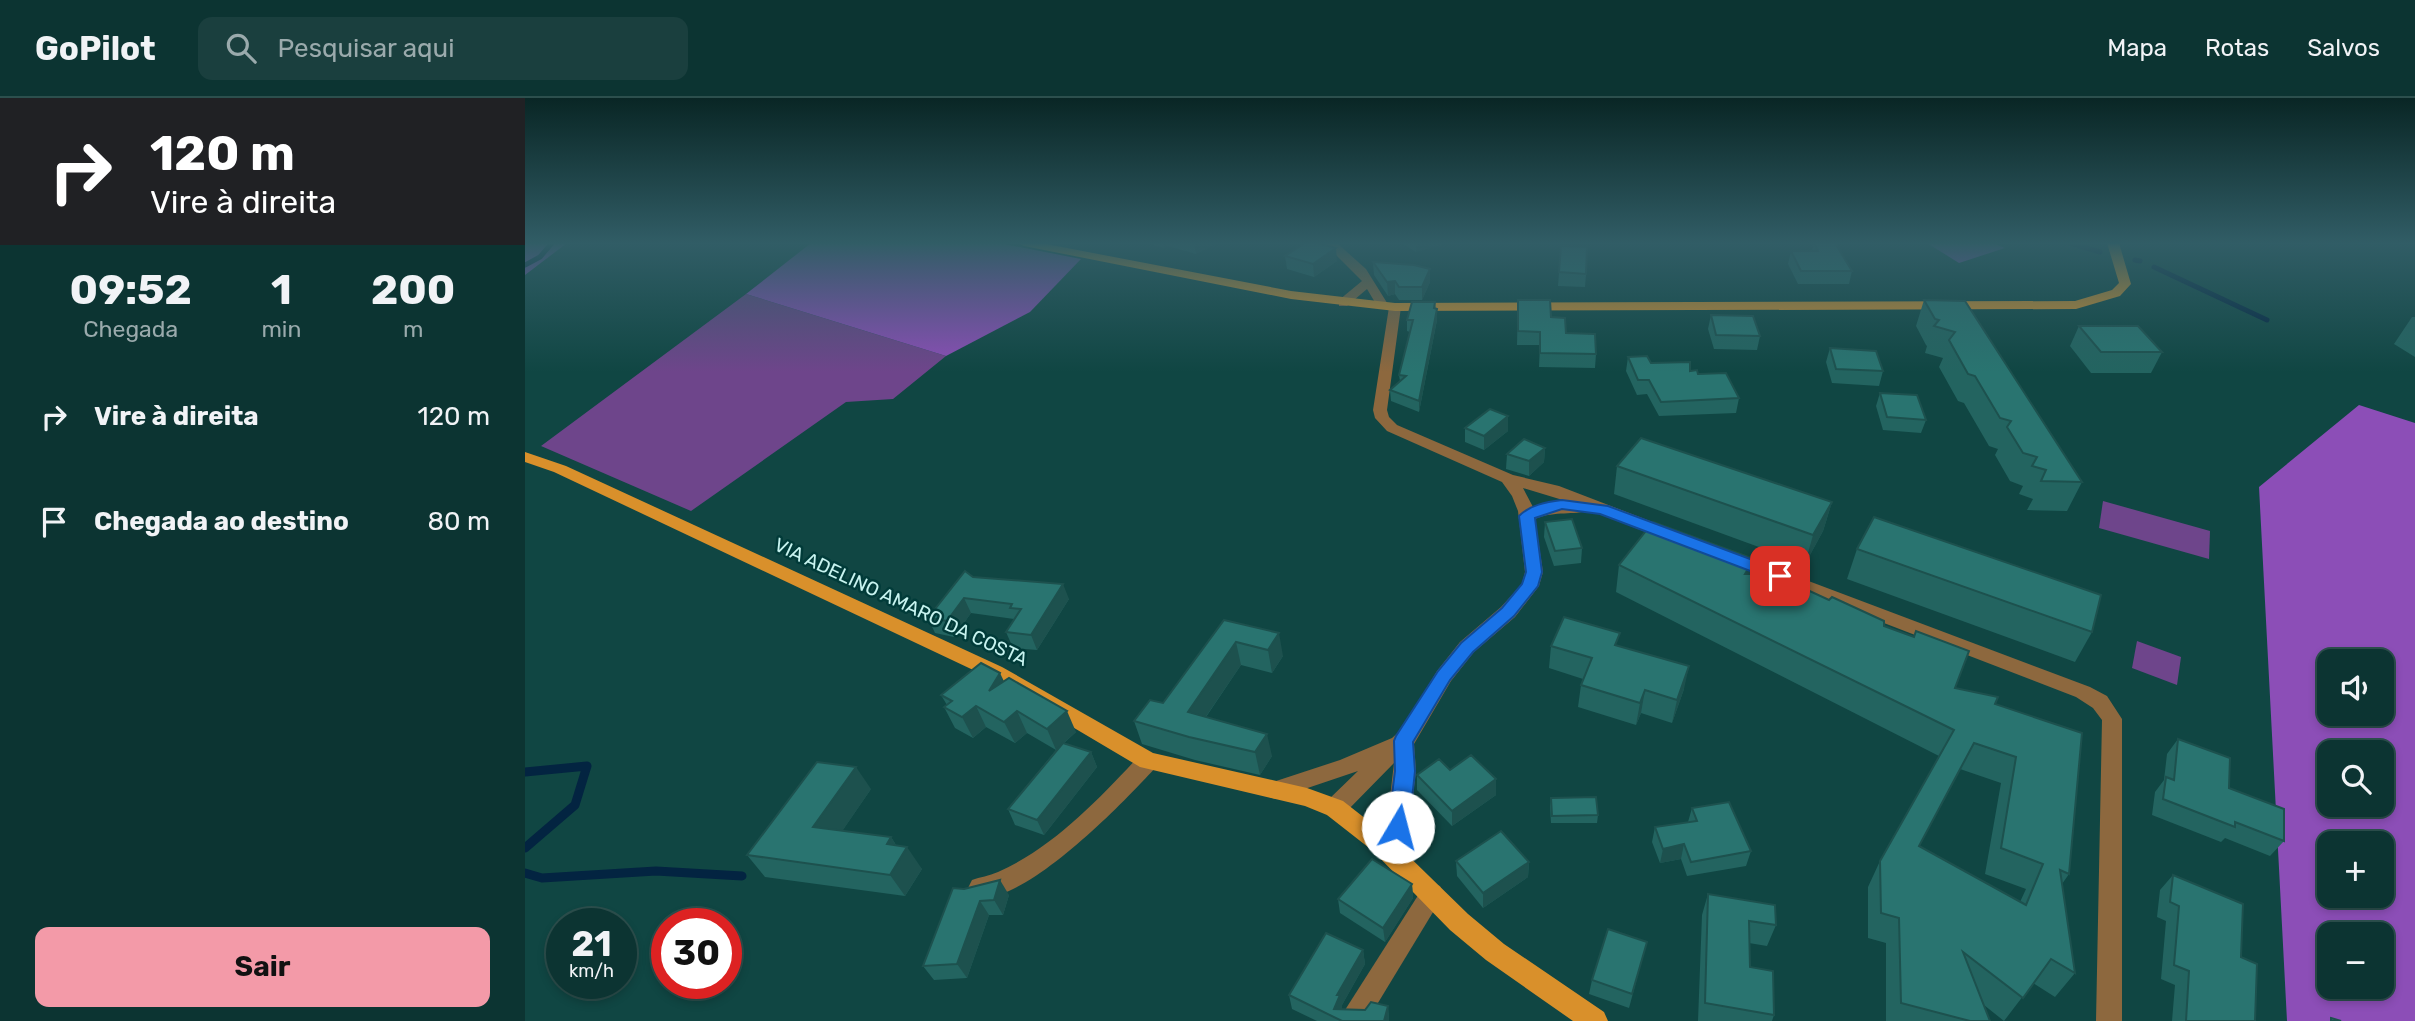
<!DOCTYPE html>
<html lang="pt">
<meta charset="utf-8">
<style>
:root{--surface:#0c3432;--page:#1a3f3e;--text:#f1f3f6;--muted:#9aaaac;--line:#2c4f4d;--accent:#f39aa8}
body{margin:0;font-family:Rubik,sans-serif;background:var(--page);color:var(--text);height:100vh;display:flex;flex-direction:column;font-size:26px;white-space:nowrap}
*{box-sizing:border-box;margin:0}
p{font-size:23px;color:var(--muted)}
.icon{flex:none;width:38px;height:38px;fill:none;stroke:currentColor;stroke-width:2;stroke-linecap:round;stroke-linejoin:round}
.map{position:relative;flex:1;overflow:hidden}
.sheet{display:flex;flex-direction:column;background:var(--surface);width:525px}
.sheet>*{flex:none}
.banner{background:#202124;color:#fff;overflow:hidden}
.controls{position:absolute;left:1792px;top:551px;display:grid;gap:14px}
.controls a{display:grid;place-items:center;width:77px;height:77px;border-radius:14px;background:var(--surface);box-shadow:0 4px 10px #0003,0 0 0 2px var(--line);font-size:35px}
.speed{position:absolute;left:21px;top:810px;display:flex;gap:14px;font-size:35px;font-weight:700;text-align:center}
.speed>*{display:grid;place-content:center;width:91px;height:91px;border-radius:50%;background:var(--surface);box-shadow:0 4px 10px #0003,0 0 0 2px var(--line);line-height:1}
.speed small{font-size:18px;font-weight:400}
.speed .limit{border:10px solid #d22;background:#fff;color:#111}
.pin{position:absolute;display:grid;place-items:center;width:60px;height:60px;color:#fff;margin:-30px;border-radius:14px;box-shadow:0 4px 10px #0006}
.me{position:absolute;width:77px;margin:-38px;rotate:8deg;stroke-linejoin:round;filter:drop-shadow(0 0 5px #0008)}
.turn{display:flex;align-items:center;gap:24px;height:147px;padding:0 35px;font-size:32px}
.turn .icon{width:91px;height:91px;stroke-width:2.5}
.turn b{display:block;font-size:49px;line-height:60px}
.eta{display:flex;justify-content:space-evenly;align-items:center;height:119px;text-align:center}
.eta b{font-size:42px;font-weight:700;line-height:49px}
.cta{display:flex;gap:14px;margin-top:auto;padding:14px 35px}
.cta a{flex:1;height:80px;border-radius:14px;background:var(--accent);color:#111;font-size:28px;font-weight:700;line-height:80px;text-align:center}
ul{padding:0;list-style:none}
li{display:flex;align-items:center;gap:21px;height:105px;padding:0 35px}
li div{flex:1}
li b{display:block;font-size:26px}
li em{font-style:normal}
header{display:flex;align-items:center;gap:42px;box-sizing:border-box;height:98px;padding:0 35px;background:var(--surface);border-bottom:2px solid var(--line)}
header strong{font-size:33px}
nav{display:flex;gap:38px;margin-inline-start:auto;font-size:24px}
.search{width:490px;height:63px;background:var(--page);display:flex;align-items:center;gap:18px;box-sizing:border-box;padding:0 24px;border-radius:14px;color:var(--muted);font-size:26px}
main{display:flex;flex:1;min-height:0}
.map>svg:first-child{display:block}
.green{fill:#6e458b}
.forest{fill:#8c4eb7;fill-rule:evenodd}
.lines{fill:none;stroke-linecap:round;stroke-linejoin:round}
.stream-far1{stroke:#032441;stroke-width:5}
.stream{stroke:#032441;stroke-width:9}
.minor{fill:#8d683e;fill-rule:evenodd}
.major{fill:#d9902b;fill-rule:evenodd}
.wall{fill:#236460;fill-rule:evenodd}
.shaded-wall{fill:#1d514e}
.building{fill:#297470;stroke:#1d514e;stroke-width:2;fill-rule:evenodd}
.route{fill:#1a73e8;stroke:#114b97;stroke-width:2}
.labels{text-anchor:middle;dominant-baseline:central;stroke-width:5;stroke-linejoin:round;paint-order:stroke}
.street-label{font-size:19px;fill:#c8f4f0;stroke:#013b39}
</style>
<header>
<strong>GoPilot</strong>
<div class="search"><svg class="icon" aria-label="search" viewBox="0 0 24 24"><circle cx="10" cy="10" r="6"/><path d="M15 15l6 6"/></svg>Pesquisar aqui</div>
<nav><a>Mapa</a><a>Rotas</a><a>Salvos</a></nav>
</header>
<main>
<section class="sheet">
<div class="banner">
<div class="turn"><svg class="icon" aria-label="right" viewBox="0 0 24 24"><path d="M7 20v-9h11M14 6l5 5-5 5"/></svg><div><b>120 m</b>Vire à direita</div></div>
</div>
<div class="eta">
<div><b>09:52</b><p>Chegada</p></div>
<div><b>1</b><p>min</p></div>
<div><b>200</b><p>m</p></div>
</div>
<ul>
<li><svg class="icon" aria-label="right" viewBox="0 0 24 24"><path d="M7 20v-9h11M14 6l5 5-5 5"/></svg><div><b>Vire à direita</b></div><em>120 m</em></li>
<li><svg class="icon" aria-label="arrive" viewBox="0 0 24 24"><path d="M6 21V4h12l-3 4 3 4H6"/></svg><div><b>Chegada ao destino</b></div><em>80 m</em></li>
</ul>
<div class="cta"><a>Sair</a></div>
</section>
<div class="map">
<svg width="1890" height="923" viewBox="0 0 1890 923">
<rect width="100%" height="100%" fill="#104643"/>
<g class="green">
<polygon points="221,196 421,258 368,301 321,304 166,413 16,348"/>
<polygon points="1578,403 1685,433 1684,461 1574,430"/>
<polygon points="1612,543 1656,559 1652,587 1607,570"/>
</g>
<g class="forest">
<polygon points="0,145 42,145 0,177"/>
<polygon points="286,145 474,145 556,161 505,214 421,258 221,196"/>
<polygon points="1402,145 1468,145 1480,150 1434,165"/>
<path d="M1834,307L1890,325V923H1762L1734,389ZM1804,564H1857V616H1804ZM1804,654H1857V707H1804ZM1804,746H1857V798H1804ZM1804,836H1857V889H1804Z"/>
</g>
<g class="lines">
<g class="stream-far1">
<polyline points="1545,145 1575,154"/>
<polyline points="1610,162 1615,163"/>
<polyline points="0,167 15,159 27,145"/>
<polyline points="1629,169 1742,222"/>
</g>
<g class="stream">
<polyline points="0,674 62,668 50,707 0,750"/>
<polyline points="0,775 17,780 131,773 217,778"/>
</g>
<g class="minor">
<path d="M799,145H812L841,171L864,208L870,205L876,209L862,312L864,319L872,327L988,377L1034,388L1151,433L1154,437L1151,441H1139L1064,412C1049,418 1031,412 1010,421L1018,474L1014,488L990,519L949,554L926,583L889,646L891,673L884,729L864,753L856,756L848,753L845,746L862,725L869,665L818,717L810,719L802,717L799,710L802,703L833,673L750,701L742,698L739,692L742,686L815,662L867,640L877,631L912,573L935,544L976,509L997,486L1000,474L993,413L987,398L977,384L862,333L850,320L848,312L864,209L854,211L842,191L822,208H814V202L837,183ZM998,390L1041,403L1008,409Z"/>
<polygon points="1204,453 1565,589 1582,598 1597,621 1597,923 1571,923 1577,622 1568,610 1551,599 1198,463 1195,459"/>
<path d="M623,654L631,657L634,663L631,669C601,702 493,815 447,798L443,790L447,782C455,779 464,778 473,774C528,750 575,700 615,657Z"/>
<polygon points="907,785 915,788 919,796 842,923 813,923 899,788"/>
</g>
<g class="major">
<polygon points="493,145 516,145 766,193 870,205 1550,203 1587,192 1594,185 1582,145 1594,145 1606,186 1595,198 1551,211 870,213 766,201 499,148"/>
<polygon points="0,354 41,368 477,569 628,655 782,690 818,703 864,739 943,816 979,846 1079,914 1083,923 1048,923 961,862 925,832 848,753 802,717 780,708 615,669 463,579 29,374 0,364"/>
</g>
</g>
<g class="wall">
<polygon points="622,145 692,145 671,156 643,148 639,150"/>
<polygon points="877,145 921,145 891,154"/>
<polygon points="1289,145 1327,173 1324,186 1273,186 1263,166 1266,153 1287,153"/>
<polygon points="1036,148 1061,176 1060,189 1033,188"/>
<polygon points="760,158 812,163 789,179 762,171"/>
<polygon points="848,164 905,171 905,184 897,202 874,202 870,196 863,198 849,177"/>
<polygon points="993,202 1026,219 1041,235 1071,256 1070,270 1014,269 1015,247 992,247"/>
<polygon points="1399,202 1440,203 1557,384 1542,413 1502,412 1508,401 1494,396 1498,388 1485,383 1470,357 1473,351 1464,348 1439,305 1433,303 1414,269 1418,260 1400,255 1402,248 1401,247 1391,228"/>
<polygon points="910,204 912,222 894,314 866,303 865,292 875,283 874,277 885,234 882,233 882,222"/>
<polygon points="1186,217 1235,238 1232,252 1189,251 1183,231"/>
<polygon points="1887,219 1890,219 1890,259 1869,246"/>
<polygon points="1554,228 1637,254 1626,275 1566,275 1545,248"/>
<polygon points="1305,250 1358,273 1354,288 1307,285 1301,264"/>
<polygon points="1103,259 1126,265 1165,273 1173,276 1214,300 1211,315 1134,318 1122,296 1112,297 1101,273"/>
<polygon points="1355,295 1401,322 1396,335 1358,332 1351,308"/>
<polygon points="940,330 983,333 959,352 940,344"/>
<polygon points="1020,350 1019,364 1004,378 981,371 982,356"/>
<polygon points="1092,368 1307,404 1298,433 1280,466 1089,396"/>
<polygon points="1020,424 1057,450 1056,465 1029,468 1019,439"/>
<polygon points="1332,451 1567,534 1550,564 1322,481"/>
<path d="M1094,467L1225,476L1359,528L1430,590L1470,606L1544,776L1537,786L1550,875L1530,899L1508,885L1479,923L1459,907L1465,923H1361V845L1343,840V789L1355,763L1414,658L1091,494ZM1435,671L1476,685L1460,776L1501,791L1495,804L1394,748Z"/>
<polygon points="448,479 544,501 512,552 488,550 481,534 489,521 446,515 429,539 410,535 403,520"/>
<polygon points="699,522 758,558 747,575 716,567 681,619 747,658 735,677 670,662 617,646 609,623 638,605"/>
<polygon points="1026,548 1093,548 1159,591 1147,625 1116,615 1111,627 1053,609 1056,587 1058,581 1024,570"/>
<polygon points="479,583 551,634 539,645 566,654 572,669 519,737 490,727 483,711 531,652 502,635 490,645 461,629 448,640 430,630 419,609 422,607 416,597"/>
<polygon points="1653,641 1759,743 1745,758 1700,740 1696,744 1627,717 1630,694 1639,682 1642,656"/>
<polygon points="892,677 971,697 927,728 892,692"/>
<polygon points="346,691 317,733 366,739 371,747 397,771 380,798 240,779 222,757"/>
<polygon points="1026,700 1073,717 1072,725 1026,725 1025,708"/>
<polygon points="1167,710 1226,753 1221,768 1162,778 1156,761 1135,765 1127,744 1130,729 1163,724"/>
<polygon points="931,763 1004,764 1003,779 958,810 932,778"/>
<polygon points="1648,777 1716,859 1730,923 1647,923 1650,887 1636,881 1641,823 1632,819 1635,792"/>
<polygon points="887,786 888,800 860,844 815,815 813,801"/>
<polygon points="439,791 484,797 478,817 464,817 442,880 409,882 398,868"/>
<polygon points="1183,796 1251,827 1242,848 1224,845 1225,869 1249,917 1247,923 1173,923 1177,817"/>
<polygon points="838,852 840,866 817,907 817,912 840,912 863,908 864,923 792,923 767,911 764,897"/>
<polygon points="1118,858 1104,910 1064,896 1067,882"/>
</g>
<g class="shaded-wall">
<polygon points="638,145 643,145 643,148 639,150"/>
<polygon points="669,145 692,145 671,156"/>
<polygon points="891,145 921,145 891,154"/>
<polygon points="811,150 812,163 789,179 788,166"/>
<polygon points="905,171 905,184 897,202 897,189"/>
<polygon points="870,183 870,196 863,198 862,184"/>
<polygon points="912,211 912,222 894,314 894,303"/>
<polygon points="983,318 983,333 959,352 959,338"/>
<polygon points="1020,350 1019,364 1004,378 1004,363"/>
<polygon points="1307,404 1298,433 1280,466 1288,437"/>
<polygon points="1229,461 1222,488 1220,476"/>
<polygon points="538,486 544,501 512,552 506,537"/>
<polygon points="439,500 446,515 429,539 422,523"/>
<polygon points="754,535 758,558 747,575 743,552"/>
<polygon points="711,544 716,567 669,636 663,614"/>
<polygon points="1164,568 1159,591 1147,625 1152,602"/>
<polygon points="475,575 485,596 464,593"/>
<polygon points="1120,592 1116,615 1111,627 1115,605"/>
<polygon points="451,608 461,629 448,640 437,619"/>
<polygon points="492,613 502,635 490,645 479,624"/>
<polygon points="542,613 551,634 531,652 522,631"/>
<polygon points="742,636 747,658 735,677 730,654"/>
<polygon points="566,654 572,669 519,737 512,722"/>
<polygon points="331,669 346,691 305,751 288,729"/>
<polygon points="971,681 971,697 927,728 927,713"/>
<polygon points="366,739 377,757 382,749 397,771 380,798 365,777 362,746"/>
<polygon points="1159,746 1156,761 1135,765 1138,751"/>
<polygon points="1004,764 1003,779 958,810 958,795"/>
<polygon points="475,782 484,797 478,817 469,802"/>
<polygon points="887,786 888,800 860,844 858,830"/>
<polygon points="455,803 464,817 442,880 432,866"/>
<polygon points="838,852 840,866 817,907 817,911 809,911 812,897"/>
<polygon points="863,908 864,923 859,923"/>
</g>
<g class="building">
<polygon points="780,145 791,145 811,150 788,166 760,158"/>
<polygon points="1289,145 1310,145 1327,173 1276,173 1266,153 1293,153"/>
<polygon points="1036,148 1062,149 1061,176 1034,174"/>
<polygon points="848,164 889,167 905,171 897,189 874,189 870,183 862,184"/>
<polygon points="993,202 1025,202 1026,219 1040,220 1041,235 1070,236 1071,256 1015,255 1015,234 993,233"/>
<polygon points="1399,202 1440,203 1557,384 1516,383 1521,372 1507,368 1512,359 1498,355 1482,329 1486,323 1475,320 1450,278 1443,276 1424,242 1430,234 1409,228 1414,222 1410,221"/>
<polygon points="887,204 910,204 909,210 912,211 894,303 865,292 881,278 874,277 888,222 882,222"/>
<polygon points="1186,217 1228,218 1235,238 1191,237"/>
<polygon points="1554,228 1613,228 1637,254 1576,254"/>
<polygon points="1305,250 1351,253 1358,273 1311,271"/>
<polygon points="1122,258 1126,265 1165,264 1165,273 1172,272 1173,276 1201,275 1214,300 1136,304 1124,282 1113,282 1103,259"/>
<polygon points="1355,295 1392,297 1401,322 1362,319"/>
<polygon points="965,311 983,318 959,338 940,330"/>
<polygon points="1116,340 1307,404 1288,437 1092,368"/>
<polygon points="999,341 1020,350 1004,363 982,356"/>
<polygon points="1349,419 1576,497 1567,534 1332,451"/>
<polygon points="1047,421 1057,450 1030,453 1020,424"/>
<path d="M1128,424L1229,461L1220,476H1248L1304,502L1307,499L1359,523V528L1389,539L1391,533L1444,553L1430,590L1473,599L1470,606L1557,635L1544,776L1535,772L1550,875L1526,861L1498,900L1438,854L1465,923H1445L1376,905L1374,820L1356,815L1355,763L1429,632L1094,467ZM1449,645L1491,659L1476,750L1518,766L1501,807L1394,748Z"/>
<polygon points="440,473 448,479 538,486 506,537 481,534 496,511 485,510 487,506 439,500 422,523 403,520"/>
<polygon points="1039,519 1095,535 1090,547 1164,568 1152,602 1120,592 1115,605 1056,587 1067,560 1026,548"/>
<polygon points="699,522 754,535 743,552 711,544 663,614 742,636 730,654 664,639 609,623 625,602 638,605"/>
<polygon points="456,565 475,575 464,593 484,580 542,613 522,631 492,613 479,624 451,608 437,619 419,609 427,603 416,597"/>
<polygon points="1653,641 1705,660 1704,690 1759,711 1759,743 1710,724 1710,729 1638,701 1641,679 1649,682"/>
<polygon points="538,645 566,654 512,722 483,711"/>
<polygon points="946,657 971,681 927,713 892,677 914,661 925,672"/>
<polygon points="292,664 331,669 288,729 366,739 362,746 382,749 365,777 222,757"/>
<polygon points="1071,699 1073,717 1027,718 1026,700"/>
<polygon points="1204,704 1226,753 1166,764 1159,746 1138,751 1130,729 1172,723 1167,710"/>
<polygon points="976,733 1004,764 958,795 931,763"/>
<polygon points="847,761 887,786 858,830 813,801"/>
<polygon points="1648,777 1718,806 1716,859 1732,866 1730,923 1661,923 1664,873 1649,867 1654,808 1645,804"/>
<polygon points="475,782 469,802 455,803 432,866 398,868 428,790 439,791"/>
<polygon points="1183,796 1250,807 1251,827 1224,823 1225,869 1248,873 1249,917 1180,905"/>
<polygon points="1083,831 1122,844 1107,896 1067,882"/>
<polygon points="801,835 838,852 812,897 815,897 809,911 840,912 846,904 863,908 859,923 817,923 764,897"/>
<polygon points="1806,920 1816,923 1806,923"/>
</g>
<linearGradient id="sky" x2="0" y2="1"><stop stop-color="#092625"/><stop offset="0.53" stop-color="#315d66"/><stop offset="1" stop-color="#315d66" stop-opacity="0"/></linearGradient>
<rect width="1890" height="274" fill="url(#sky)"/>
<path class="route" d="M1037,402L1083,408L1260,474L1263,478L1255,484L1249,482L1075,416L1037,411L1010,420L1017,474L1013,488L989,518L948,554L925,582L888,644L890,673L884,729L881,735L873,738L866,735L863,729L870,673L869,643L871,638L913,573L936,545L977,510L997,486L1001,474L994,418C1005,407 1021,404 1037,402Z"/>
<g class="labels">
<g class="street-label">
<text transform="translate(376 504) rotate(25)">VIA ADELINO AMARO DA COSTA</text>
</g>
</g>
</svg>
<div class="controls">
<a><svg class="icon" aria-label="sound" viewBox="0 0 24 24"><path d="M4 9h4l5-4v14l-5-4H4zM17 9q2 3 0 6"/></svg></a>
<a><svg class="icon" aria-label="search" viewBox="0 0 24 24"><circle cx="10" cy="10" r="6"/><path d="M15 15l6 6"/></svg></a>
<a>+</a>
<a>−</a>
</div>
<div class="speed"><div>21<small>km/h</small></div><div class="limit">30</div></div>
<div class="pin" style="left:1255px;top:478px;background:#d93025"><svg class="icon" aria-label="arrive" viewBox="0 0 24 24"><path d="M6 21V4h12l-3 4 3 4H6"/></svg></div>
<svg class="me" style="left:873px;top:729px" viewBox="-20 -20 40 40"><circle r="19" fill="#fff"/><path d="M0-13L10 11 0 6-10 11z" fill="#1a73e8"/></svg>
</div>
</main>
